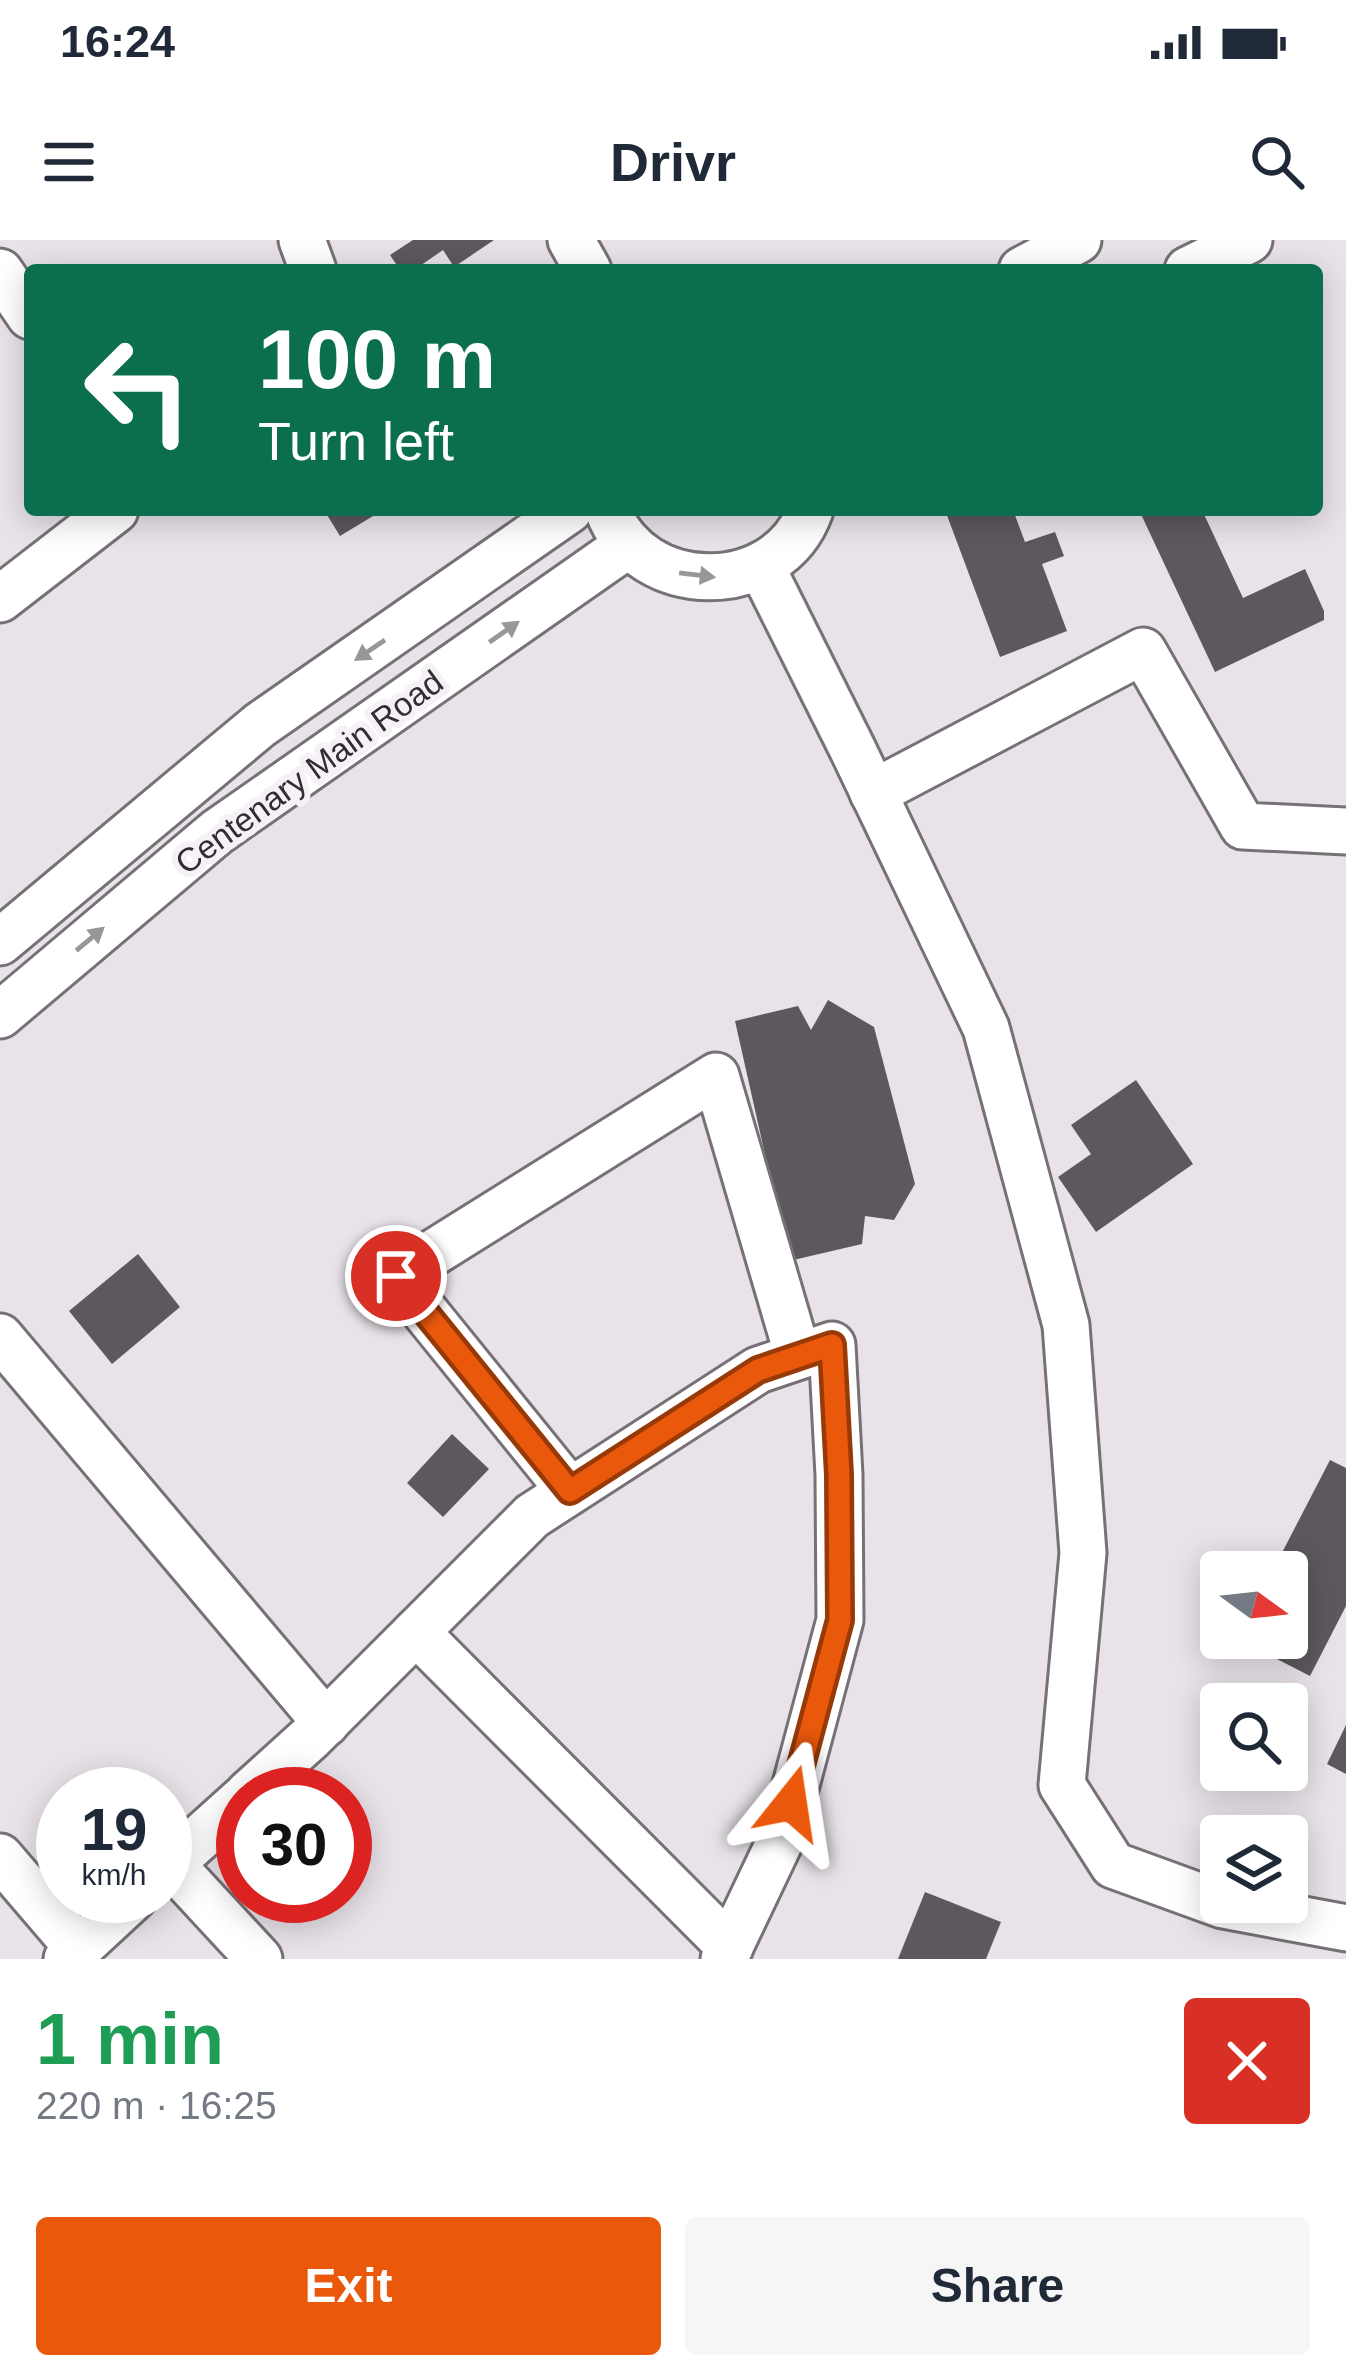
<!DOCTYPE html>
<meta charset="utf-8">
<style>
:root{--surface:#fff;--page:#f6f6f7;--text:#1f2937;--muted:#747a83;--accent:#ea580c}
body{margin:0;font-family:Helvetica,sans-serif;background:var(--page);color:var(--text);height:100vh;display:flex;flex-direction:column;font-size:45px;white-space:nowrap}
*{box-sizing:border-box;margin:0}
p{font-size:39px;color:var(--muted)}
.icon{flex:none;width:66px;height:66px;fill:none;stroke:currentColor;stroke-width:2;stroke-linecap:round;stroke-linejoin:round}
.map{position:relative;height:1719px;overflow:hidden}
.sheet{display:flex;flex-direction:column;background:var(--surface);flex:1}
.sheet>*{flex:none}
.guide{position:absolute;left:24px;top:24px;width:1299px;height:252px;border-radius:12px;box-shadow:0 6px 30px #0003;background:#0b6e4f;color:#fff;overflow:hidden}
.needle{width:78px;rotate:105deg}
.controls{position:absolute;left:1200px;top:1311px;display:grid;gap:24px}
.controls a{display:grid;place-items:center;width:108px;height:108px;border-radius:12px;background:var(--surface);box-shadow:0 6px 30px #0003;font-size:60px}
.speed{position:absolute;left:36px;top:1527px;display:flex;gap:24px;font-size:60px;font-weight:700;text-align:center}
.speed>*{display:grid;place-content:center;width:156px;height:156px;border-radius:50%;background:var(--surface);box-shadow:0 6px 30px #0003;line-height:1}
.speed small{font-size:30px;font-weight:400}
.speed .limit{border:18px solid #d22;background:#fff;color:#111}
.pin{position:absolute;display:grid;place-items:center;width:102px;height:102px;color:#fff;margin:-51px;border:6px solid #fff;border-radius:50%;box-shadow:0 3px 12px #0007}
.me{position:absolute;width:132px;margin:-66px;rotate:15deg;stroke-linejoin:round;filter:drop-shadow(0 0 9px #0008)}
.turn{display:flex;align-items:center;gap:42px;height:252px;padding:0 36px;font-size:54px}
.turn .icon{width:156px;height:156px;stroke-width:2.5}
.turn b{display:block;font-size:84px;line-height:102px}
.round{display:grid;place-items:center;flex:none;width:126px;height:126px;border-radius:12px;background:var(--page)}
.headline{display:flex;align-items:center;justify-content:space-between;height:204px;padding:0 36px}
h1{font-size:72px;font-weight:700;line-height:90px;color:#1e9e55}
.action{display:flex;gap:24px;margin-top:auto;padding:24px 36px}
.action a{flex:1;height:138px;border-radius:12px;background:var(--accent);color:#fff;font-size:48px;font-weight:700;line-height:138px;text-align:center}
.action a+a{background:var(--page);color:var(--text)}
.status{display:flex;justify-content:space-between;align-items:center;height:84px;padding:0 60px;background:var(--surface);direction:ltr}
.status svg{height:33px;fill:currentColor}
header{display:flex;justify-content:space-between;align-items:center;height:156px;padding:0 36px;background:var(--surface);font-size:54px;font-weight:700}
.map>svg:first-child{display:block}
.building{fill:#5c585d}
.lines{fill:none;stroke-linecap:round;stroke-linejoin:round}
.minor-casing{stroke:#767177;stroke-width:51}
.minor{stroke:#fff;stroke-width:45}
.oneway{fill:#989698}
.route-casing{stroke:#983908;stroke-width:30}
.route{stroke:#ea580c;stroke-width:21}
.labels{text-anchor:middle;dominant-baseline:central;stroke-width:12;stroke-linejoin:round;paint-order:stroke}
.street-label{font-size:33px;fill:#302e30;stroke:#f6f1f7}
</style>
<div class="status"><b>16:24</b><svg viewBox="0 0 49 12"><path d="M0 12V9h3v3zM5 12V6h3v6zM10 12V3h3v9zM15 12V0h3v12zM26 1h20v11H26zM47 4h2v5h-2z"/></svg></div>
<header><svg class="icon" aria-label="menu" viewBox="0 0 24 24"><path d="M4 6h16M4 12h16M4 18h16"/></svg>Drivr<svg class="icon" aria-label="search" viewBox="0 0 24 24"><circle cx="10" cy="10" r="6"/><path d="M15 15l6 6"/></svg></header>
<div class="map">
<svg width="1346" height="1719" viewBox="0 0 1346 1719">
<rect width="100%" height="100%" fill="#e9e3e9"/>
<g class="building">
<polygon points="413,0 494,0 454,27 443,10 414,30 400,30 390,15"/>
<polygon points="324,270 383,270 340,296"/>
<polygon points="945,270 1013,270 1025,302 1055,292 1064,316 1042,324 1067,391 1000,417"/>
<polygon points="1139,270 1202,270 1243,358 1305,329 1324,371 1324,380 1215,432"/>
<polygon points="828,760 874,787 915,944 894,980 865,976 862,1004 789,1021 735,781 798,766 811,790"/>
<polygon points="1136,840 1193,924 1096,992 1058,937 1091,914 1071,885"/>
<polygon points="138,1014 180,1067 112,1124 69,1071"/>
<polygon points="452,1194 489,1229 443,1277 407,1243"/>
<polygon points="1330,1220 1346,1228 1346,1366 1310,1436 1236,1398 1287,1398 1287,1332 1272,1332"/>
<polygon points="1346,1485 1346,1534 1327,1524"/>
<polygon points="925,1652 1001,1682 986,1719 898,1719"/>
</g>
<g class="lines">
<g class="minor-casing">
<g id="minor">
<polyline points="302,0 313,30"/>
<polyline points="571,0 588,30"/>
<polyline points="1022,30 1078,0"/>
<polyline points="1188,30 1249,0"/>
<polyline points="0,32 30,76"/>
<path d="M608,270C640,358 778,360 810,270"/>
<polyline points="761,326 852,508 986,788 1066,1085 1083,1313 1062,1545 1113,1625 1223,1665 1346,1688"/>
<polyline points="0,359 115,270"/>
<polyline points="873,553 1143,411 1243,586 1346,591"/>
<polyline points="0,702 260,485 569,270"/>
<polyline points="0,775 217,592 629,304"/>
<polyline points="0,1097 326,1483"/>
<polyline points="570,1251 396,1036 716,836 798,1116"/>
<polyline points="416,1392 730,1707"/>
<polyline points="248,1554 311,1497 532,1276 758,1130 832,1105 839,1235 840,1380 782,1597 724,1719"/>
<polyline points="0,1617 78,1708"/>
<polyline points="171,1624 259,1719"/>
<polyline points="165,1629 243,1559"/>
<polyline points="67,1719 135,1656"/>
</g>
</g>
<use href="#minor" class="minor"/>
</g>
<defs><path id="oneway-solid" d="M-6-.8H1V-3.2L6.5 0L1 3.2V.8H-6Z" transform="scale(3)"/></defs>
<g class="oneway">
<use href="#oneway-solid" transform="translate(697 335) rotate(7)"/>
<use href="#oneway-solid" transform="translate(504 392) rotate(-35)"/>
<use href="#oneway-solid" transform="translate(370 410) rotate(146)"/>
<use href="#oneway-solid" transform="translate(90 699) rotate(-40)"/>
</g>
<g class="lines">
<g class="route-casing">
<polyline id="route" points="396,1036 570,1251 758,1130 832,1105 839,1235 840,1380 791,1563"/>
</g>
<use href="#route" class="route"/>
</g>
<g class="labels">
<g class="street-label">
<text transform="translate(309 532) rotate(-36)">Centenary Main Road</text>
</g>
</g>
</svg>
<div class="controls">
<a><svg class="needle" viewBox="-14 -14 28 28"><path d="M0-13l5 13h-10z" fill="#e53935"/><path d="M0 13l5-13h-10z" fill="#747a83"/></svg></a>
<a><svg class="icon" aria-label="search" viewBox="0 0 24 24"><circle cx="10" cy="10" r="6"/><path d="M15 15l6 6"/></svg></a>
<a><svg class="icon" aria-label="layers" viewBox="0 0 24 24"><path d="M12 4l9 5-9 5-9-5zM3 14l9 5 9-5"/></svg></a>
</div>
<div class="speed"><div>19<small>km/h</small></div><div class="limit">30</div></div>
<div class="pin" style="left:396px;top:1036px;background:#d93025"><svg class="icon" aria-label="arrive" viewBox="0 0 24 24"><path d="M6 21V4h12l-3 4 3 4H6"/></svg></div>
<svg class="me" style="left:791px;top:1563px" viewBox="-20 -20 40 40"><path d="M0-17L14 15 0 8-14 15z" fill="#ea580c" stroke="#fff" stroke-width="4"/></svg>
<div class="guide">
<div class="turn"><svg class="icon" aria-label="left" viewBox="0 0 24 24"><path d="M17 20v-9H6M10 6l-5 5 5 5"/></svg><div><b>100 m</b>Turn left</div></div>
</div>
</div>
<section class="sheet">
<div class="headline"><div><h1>1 min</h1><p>220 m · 16:25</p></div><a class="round" style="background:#d93025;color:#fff"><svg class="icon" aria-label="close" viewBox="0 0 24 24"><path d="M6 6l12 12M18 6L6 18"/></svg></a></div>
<div class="action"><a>Exit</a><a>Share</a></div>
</section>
